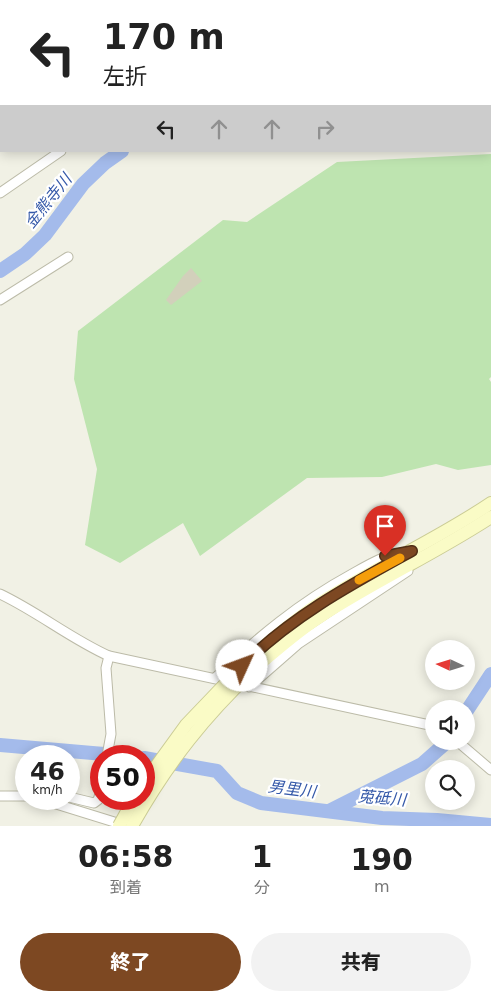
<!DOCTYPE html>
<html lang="ja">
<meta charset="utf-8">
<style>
:root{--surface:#fff;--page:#f2f2f2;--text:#222;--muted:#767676;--accent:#7d4822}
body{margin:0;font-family:"DejaVu Sans","Noto Sans JP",sans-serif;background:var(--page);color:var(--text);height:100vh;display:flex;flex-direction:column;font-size:19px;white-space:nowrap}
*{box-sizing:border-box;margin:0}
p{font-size:16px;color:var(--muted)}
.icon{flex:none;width:28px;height:28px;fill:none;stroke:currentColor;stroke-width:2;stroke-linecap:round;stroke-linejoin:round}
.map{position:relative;height:826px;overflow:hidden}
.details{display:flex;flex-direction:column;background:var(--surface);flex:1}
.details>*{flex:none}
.top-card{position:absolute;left:0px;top:0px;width:491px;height:152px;box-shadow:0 2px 12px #0003;background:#fff;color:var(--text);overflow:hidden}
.needle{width:32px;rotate:274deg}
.controls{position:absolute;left:425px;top:640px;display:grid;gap:10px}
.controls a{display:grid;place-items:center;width:50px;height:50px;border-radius:50%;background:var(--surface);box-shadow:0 2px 12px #0003;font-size:25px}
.speed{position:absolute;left:15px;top:745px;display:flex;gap:10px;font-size:25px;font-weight:700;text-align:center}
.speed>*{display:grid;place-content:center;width:65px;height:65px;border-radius:50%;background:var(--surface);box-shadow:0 2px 12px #0003;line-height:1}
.speed small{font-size:12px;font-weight:400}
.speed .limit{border:8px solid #d22;background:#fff;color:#111}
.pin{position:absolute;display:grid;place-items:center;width:42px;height:42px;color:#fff;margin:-51px -21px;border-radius:50% 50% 50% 0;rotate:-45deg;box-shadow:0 0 5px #0007}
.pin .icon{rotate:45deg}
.me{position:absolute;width:55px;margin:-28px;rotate:47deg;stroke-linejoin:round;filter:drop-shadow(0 0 4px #0008)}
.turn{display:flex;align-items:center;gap:18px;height:105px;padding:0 20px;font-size:22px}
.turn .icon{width:65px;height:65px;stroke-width:2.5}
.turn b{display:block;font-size:35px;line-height:42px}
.lanes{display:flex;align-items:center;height:48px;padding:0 20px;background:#0003;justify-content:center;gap:25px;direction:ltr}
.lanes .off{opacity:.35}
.eta{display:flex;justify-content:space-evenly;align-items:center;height:85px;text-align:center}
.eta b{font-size:30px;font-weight:800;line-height:35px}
.button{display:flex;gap:10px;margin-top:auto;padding:10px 20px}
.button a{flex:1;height:58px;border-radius:30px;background:var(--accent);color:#fff;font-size:20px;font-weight:800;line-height:58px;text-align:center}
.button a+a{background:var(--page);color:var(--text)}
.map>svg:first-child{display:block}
.green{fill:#bee4b0}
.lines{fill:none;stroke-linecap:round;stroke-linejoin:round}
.river{stroke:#a4bbeb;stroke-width:14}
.building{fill:#d2d0bb}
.minor-casing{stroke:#bcbba8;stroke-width:11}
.secondary-casing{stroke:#cbcc95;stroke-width:14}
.motorway-casing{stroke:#d4c53d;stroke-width:18}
.minor{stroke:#fff;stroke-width:9}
.secondary{stroke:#fafbc6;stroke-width:12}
.motorway{stroke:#f5ec6d;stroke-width:16}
.secondary-bridge-casing{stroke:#cbcc95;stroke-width:14;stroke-linecap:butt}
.secondary-bridge{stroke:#fafbc6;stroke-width:12}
.route-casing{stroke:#512f16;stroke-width:12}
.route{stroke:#7d4822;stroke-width:9}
.slow{stroke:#f59e0b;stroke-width:9}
.labels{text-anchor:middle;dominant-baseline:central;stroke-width:4.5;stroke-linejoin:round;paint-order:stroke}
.water-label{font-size:16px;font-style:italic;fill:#3559a9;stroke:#fff}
</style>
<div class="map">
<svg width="491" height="826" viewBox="0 0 491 826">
<rect width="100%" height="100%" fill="#f1f1e5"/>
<polygon class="green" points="491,154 491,377 489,379 491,382 491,465 458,470 436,464 382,477 307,478 200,556 183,523 120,563 85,545 97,469 74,379 78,331 223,220 247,222 337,162"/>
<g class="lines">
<g class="river">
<polyline points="490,120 491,120"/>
<polyline points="0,271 25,254 45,235 83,184 105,163 122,151"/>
<polyline points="466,712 491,674"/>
<polyline points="0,745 127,756"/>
<polyline points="144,758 217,771 237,793 261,803 382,818 437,820 491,825"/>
<polyline points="329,811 422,764 448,741"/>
</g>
</g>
<polygon class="building" points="191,268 202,281 171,305 166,300 183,276"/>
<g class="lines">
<g class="minor-casing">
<g id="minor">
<polyline points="462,0 463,1"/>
<polyline points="474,0 475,1"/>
<polyline points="238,1 238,0"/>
<polyline points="490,11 491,11"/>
<polyline points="490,31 491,32"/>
<polyline points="0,61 1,60"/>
<polyline points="490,65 491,65"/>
<polyline points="0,193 61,151"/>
<polyline points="0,300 68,257"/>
<path d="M0,594C38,612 71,639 109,656L434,726"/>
<path d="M215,678C258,637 299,603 352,574C368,565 382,556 401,553"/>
<polyline points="249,687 298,644 408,571"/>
<polyline points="457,741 491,770"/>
<polyline points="107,756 111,734 106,668 109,656"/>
<polyline points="0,796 26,796"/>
<polyline points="69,797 94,803 98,800 101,791"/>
<polyline points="40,799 124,825"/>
</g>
</g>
<g class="secondary-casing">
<g id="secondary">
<path d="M252,656C273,638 293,621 315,606C372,568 435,541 491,503"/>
<path d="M260,664C280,647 300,629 323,615C377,580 436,553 491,517"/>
</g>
</g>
<g class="motorway-casing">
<polyline id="motorway" points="489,0 491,2"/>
</g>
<use href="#minor" class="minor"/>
<use href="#secondary" class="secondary"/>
<use href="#motorway" class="motorway"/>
<g class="secondary-bridge-casing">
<g id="secondary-bridge">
<polyline points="144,783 186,725 252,656"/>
<polyline points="119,826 134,799"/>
<path d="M132,826C168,762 206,714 260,664"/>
</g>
</g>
<use href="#secondary-bridge" class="secondary-bridge"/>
</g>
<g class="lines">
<g class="route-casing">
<path id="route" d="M242,666C292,616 352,584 412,551L385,556"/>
</g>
<use href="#route" class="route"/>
<polyline class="slow" points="359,580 400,558"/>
</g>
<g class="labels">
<g class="water-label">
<text transform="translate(48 201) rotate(-51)">金熊寺川</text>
<text transform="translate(292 789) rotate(7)">男里川</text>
<text transform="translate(382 798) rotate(5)">莵砥川</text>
</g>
</g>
</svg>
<div class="controls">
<a><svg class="needle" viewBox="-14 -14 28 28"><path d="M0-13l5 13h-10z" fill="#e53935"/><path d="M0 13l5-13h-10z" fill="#767676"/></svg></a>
<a><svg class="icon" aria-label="sound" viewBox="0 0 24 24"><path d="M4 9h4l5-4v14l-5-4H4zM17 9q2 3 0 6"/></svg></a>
<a><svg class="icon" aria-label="search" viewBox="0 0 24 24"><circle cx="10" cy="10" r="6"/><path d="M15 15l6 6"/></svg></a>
</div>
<div class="speed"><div>46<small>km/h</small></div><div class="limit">50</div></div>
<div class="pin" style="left:385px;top:556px;background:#d93025"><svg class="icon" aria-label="arrive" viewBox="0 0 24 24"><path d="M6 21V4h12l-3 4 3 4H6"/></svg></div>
<svg class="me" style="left:242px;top:666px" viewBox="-20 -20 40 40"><circle r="19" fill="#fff"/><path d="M0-13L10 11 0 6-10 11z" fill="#7d4822"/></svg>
<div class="top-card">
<div class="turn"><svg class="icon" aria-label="left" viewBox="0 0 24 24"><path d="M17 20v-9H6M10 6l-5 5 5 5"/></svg><div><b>170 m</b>左折</div></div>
<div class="lanes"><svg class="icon" aria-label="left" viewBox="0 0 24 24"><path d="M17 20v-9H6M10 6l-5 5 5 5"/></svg><svg class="icon off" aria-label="ahead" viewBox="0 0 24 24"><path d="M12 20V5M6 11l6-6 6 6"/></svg><svg class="icon off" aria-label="ahead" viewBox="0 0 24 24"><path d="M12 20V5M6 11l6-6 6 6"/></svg><svg class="icon off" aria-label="right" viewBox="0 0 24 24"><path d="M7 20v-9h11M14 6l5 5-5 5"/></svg></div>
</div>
</div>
<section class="details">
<div class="eta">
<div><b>06:58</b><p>到着</p></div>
<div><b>1</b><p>分</p></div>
<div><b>190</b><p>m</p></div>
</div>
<div class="button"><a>終了</a><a>共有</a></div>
</section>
